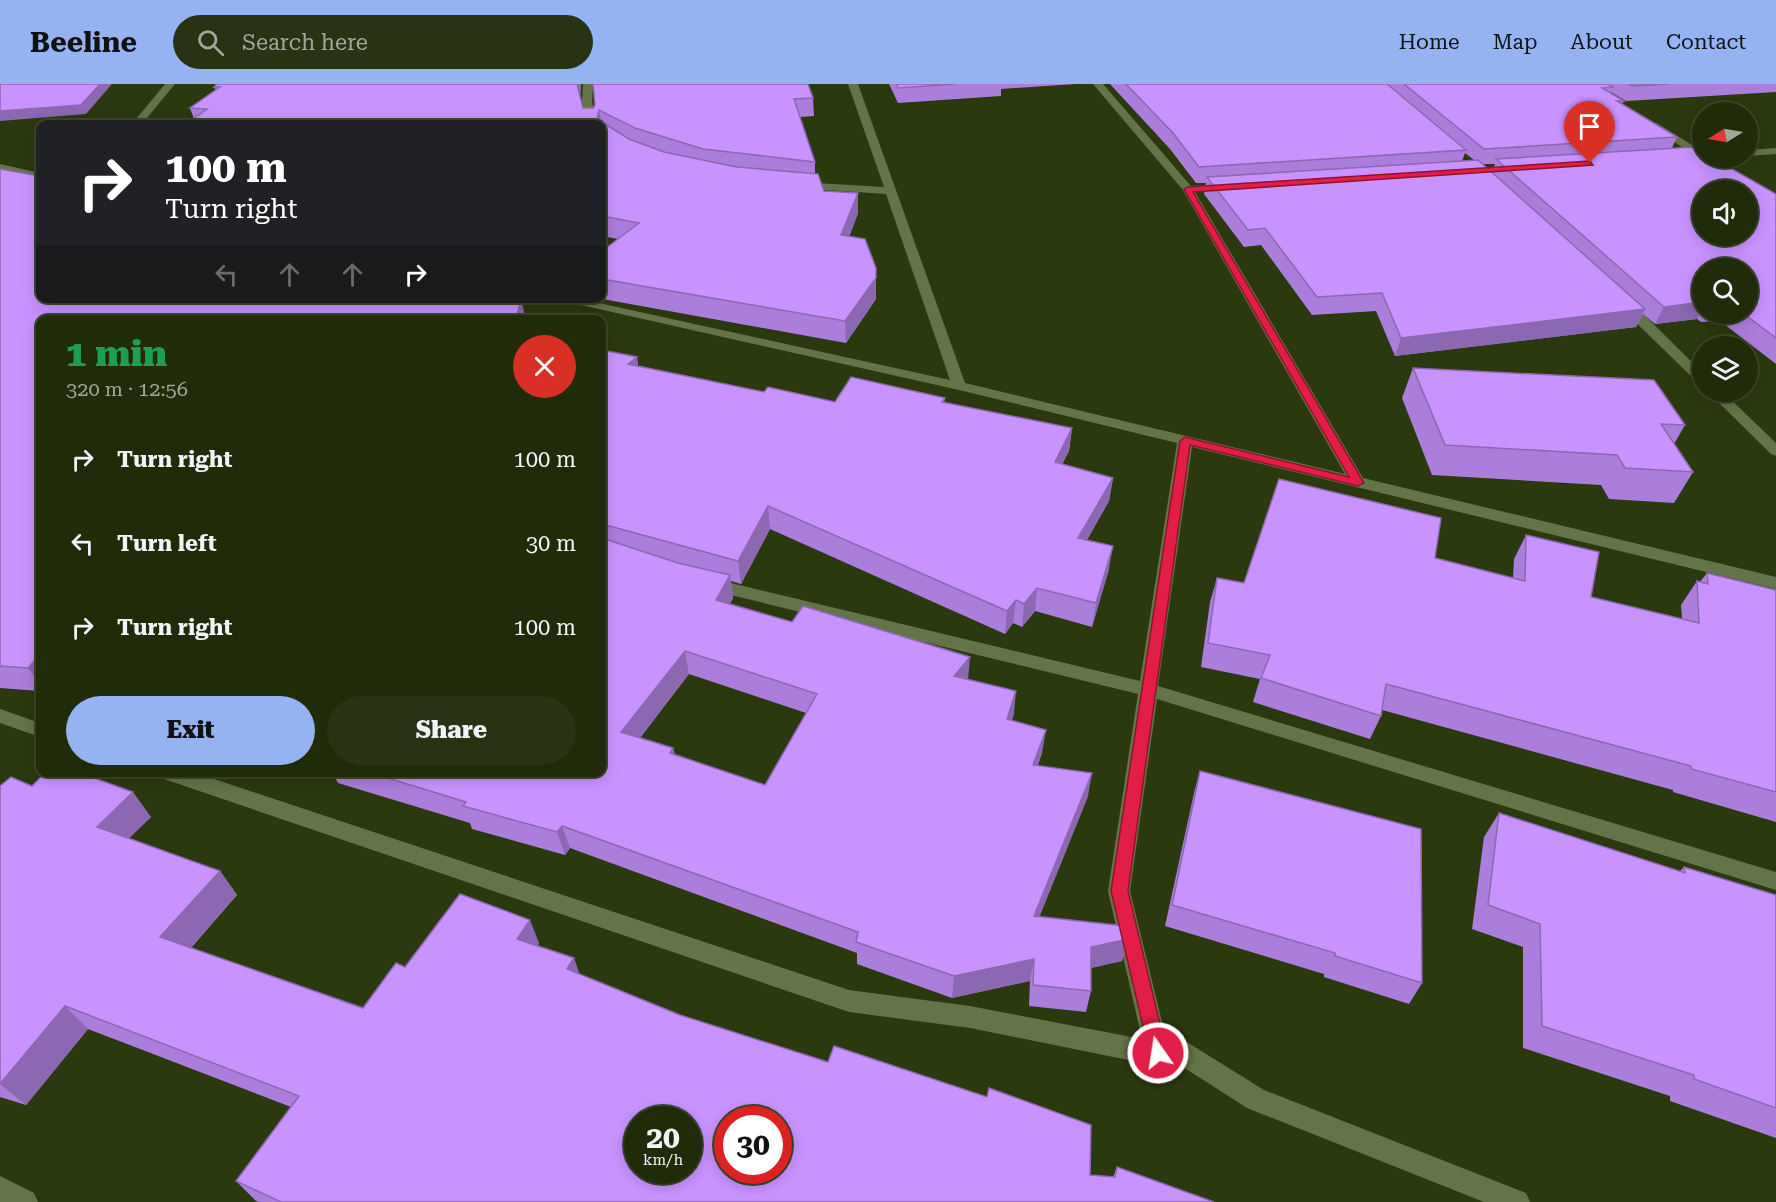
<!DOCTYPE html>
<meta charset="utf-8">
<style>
:root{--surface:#202b0a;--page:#283313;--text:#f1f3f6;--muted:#a2a79c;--line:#3d472b;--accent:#95b2f1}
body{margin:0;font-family:"Roboto Serif",serif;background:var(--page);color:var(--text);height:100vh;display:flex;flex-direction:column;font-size:22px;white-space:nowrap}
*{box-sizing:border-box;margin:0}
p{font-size:20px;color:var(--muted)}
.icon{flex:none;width:33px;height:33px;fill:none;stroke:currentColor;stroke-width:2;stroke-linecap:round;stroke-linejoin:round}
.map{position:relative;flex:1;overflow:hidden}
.panel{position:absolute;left:36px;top:231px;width:570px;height:462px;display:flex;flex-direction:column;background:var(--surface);border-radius:12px;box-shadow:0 3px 15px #0003,0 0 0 2px var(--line)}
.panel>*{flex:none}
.hud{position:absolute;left:36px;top:36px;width:570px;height:183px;border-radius:12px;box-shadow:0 3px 15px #0003,0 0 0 2px var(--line);background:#202124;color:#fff;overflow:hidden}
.needle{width:39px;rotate:259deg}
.buttons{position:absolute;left:1692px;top:18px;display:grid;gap:12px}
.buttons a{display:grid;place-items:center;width:66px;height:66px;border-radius:50%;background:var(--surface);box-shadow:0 3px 15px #0003,0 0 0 2px var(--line);font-size:30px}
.speed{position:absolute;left:624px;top:1022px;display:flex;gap:12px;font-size:30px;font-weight:700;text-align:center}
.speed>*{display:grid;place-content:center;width:78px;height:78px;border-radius:50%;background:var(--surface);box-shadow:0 3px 15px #0003,0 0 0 2px var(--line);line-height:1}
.speed small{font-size:15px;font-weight:400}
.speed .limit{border:9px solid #d22;background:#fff;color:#111}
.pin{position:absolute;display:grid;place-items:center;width:51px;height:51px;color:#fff;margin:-62px -26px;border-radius:50% 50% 50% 0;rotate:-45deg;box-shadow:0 0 6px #0007}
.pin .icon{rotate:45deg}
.me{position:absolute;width:66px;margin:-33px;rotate:347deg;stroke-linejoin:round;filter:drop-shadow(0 0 4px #0008)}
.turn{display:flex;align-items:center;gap:21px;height:126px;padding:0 30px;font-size:27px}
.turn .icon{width:78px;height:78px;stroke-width:2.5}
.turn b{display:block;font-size:42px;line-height:51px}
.lanes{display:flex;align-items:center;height:57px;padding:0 30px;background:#0003;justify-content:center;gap:30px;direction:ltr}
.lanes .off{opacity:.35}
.round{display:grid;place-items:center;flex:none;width:63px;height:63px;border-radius:32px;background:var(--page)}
.headline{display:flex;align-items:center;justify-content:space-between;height:102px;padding:0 30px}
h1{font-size:36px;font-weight:800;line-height:45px;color:#1e9e55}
.button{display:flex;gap:12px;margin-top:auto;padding:12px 30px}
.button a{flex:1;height:69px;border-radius:36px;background:var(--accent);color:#111;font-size:24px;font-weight:800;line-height:69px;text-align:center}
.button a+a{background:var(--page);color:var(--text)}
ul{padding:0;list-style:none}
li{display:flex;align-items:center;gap:18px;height:84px;padding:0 30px}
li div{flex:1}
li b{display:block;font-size:22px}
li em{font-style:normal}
header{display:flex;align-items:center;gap:36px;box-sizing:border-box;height:84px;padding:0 30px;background:var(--accent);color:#111}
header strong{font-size:28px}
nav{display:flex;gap:33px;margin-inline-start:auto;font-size:21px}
.search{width:420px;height:54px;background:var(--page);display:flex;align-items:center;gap:15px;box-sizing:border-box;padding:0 21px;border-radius:33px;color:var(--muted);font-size:22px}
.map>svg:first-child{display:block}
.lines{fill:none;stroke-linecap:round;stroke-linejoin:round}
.street{fill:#637448;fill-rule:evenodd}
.wall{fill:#ac7edb;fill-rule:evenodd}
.shaded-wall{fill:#8c67b2}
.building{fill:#c893ff;stroke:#8c67b2;stroke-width:1.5;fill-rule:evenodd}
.route{fill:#e11d48;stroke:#92132f;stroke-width:1.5}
</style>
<header>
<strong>Beeline</strong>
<div class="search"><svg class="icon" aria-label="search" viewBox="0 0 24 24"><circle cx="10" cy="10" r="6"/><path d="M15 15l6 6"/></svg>Search here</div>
<nav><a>Home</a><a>Map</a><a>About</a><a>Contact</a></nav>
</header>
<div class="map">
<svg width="1776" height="1118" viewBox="0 0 1776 1118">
<rect width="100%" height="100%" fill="#2b390e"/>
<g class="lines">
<g class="street">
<polygon points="165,0 175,0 142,40 132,40"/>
<polygon points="583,0 593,0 592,17 596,40 586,40 582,17"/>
<polygon points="848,0 858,0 965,299 1345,390 1183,106 1093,0 1103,0 1191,102 1228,100 1233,103 1228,106 1195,108 1363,394 1776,493 1776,505 1192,363 1158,602 1776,788 1776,806 1157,615 1130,807 1166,954 1173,951 1182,955 1264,1006 1526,1109 1530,1118 1484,1118 1247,1024 1172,976 1158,982 970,944 849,928 161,694 158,688 193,688 849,906 970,922 1142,955 1108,807 1138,610 710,506 701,500 710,494 1140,597 1177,359 959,306 550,214 576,214 950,296 886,110 798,104 793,101 798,98 884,103"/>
<polygon points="1656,39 1702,67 1705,74 1698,73 1652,44 1651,42"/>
<polygon points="1776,64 1776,70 1748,72 1748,66"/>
<polygon points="0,80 40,89 40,95 0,86"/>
<polygon points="1624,215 1629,216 1702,288 1702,299 1697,298 1619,222 1619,216"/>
<polygon points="1708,308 1723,308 1776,359 1776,372 1771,370"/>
<polygon points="0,625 40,639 40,653 0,639"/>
<polygon points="0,1092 34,1109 38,1118 0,1118"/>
</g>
</g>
<g class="wall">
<polygon points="217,0 581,0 580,13 583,24 813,14 814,32 800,33 815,78 815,89 824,107 858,129 849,153 876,184 876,215 846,259 597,214 602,214 602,167 618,155 602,152 602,40 194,35 190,24 216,6 214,3"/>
<polygon points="889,0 1076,0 1001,5 1001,12 898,19"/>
<path d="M1110,0H1776V8L1626,17L1611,8V9L1624,17L1622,20L1677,53L1672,64L1776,110V280L1720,237L1701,238L1697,235L1655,240L1643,230L1636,243L1395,272L1376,227L1312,231L1261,161L1244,163L1204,110L1206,99H1196L1170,65ZM1465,69L1474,76L1462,77ZM1483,80H1495L1492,88ZM1702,184L1748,230H1702Z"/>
<polygon points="0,85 526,234 40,236 40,607 0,604"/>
<path d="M602,266L637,273L638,282L764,308L835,318L945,314L944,319L1072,344L1069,367L1062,380L1113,394L1109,417L1087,456L1109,485L1092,543L1035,527L1022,543L1013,539L1005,550L770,445L741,500L731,497L733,514L730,520L968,595L1014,630L1011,637L1042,669L1038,681L1088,712L1039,833L1128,855L1122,877L1091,884V907L1086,928L1029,922L1030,897L952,914L857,880V869L570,764L565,771L472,745L470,739L338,699L332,688H602ZM689,590L806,629L765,701L675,671L673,664L640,654Z"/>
<polygon points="1413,284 1685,341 1674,360 1693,388 1674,419 1609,415 1601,401 1432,391 1402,314"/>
<polygon points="1526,451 1591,513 1682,535 1681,521 1697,497 1700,498 1707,489 1776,506 1776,738 1673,708 1673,706 1382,626 1381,632 1370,655 1253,618 1260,595 1201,583 1210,518 1217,494 1244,499 1435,474 1513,494 1514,475"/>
<polygon points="1200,687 1422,899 1409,920 1324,893 1324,890 1165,842 1194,709"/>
<polygon points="0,702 32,702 151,733 129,754 220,787 237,811 191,864 363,924 405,883 539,859 538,862 580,891 680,931 1090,1091 1113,1093 1117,1083 1214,1118 259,1118 256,1117 236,1097 291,1023 88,945 26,1021 0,1013"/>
<polygon points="1499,729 1680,787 1684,783 1776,811 1776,1054 1670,1017 1670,1012 1523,964 1523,863 1472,845 1484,753"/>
</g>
<g class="shaded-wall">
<polygon points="100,0 112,0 86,30 0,37 0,27"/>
<polygon points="577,0 581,0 580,17"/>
<polygon points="599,26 603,45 597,35"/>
<polygon points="858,109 858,129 842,172 841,151"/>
<polygon points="876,194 876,215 846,259 845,237"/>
<polygon points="521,214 526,236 516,236"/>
<polygon points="1702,218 1702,225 1697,235 1655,240 1664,223"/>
<polygon points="1645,225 1636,243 1395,272 1401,254"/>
<polygon points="637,273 640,295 628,280"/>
<polygon points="1072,344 1069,367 1052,401 1055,378"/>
<polygon points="1113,394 1109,417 1074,477 1078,454"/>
<polygon points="768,422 770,445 741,500 738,477"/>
<polygon points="1113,462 1109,485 1092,543 1096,519"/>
<polygon points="730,491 733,514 720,539 716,516"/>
<polygon points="1037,504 1035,527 1022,543 1024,520"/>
<polygon points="1016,516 1013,539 1005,550 1007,527"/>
<polygon points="685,567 689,590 626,671 621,648"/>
<polygon points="40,570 40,601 28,584"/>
<polygon points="970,573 968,596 954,592"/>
<polygon points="1016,607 1014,630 1004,659 1007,635"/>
<polygon points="1046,646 1042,669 1030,703 1033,681"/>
<polygon points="673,664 678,687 670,669"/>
<polygon points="1092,689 1088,712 1031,854 1034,832"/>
<polygon points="133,708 151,733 116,767 97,743"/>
<polygon points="562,742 570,764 565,771 557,748"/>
<polygon points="220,787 237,811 180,876 160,853"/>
<polygon points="530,836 539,859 527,878 517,855"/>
<polygon points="1128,855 1122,877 1086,885 1091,863"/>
<polygon points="574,874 582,897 567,885"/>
<polygon points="1034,875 1030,897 952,914 954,892"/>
<polygon points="65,922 88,945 26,1021 0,1000"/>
</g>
<g class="building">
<polygon points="0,0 100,0 81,21 0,27"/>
<polygon points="217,0 577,0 583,24 593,24 595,21 593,0 808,0 813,14 794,15 815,78 703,65 635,44 599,26 597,35 629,55 664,68 737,83 818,90 824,107 858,109 841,151 865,155 876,184 876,194 845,237 602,195 602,167 639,139 602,132 602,40 186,40 207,25 190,24 220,3 214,3"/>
<polygon points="896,0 955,0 898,4"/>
<polygon points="1126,0 1387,0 1466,66 1199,83 1173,49"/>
<polygon points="1404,0 1608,0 1613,3 1602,4 1624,17 1617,17 1677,53 1484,65"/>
<polygon points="1629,0 1668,0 1633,2"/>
<path d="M1694,63L1702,67V74H1713L1776,110V254L1744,230H1748V184H1702V218L1664,223L1496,75ZM1702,106H1748V152H1702Z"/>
<polygon points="1478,76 1645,225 1401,254 1382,209 1317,213 1265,144 1248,146 1207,93"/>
<polygon points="0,85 40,92 40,214 440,214 457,216 459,214 521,214 516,236 40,236 40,570 28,584 0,582"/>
<polygon points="602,266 637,273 628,280 764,308 768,303 835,318 851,293 945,314 942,318 1072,344 1055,378 1113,394 1078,454 1113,462 1096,519 1037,504 1024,520 1016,516 1007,527 768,422 738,477 602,440"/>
<polygon points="1413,284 1654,296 1685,341 1661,340 1693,388 1625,384 1617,371 1445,361"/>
<polygon points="1279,395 1441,434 1435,474 1525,497 1526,451 1599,468 1591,513 1699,539 1697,497 1708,500 1707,489 1776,506 1776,708 1691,685 1691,682 1386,600 1381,632 1261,594 1270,571 1208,559 1217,494 1244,499"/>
<path d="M602,454L678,479L730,491L716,516L792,538L803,522L970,573L954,592L1016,607L1007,635L1046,646L1033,681L1092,689L1034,832L1125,842L1128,855L1091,863V907L1033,901L1034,875L954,892L856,858L858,848L562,742L557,748L463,722L466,718L368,688H602ZM685,567L817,610L765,701L670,669L673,664L621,648Z"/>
<polygon points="1200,687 1421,745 1422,899 1335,872 1335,869 1172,821"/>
<path d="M46,688H78L133,708L97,743L220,787L160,853L363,924L396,879L405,883L460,810L530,836L517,855L574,874L567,885L680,931L828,978L834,962L987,1013L989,1004L1091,1041L1090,1091L1115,1093L1117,1083L1214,1118H281L236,1097L299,1012L65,922L0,1000V702L11,693L32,702ZM638,1035H688V1086H638ZM728,1035H778V1086H728Z"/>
<polygon points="1499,729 1685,789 1684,783 1776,811 1776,1024 1694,995 1694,991 1542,942 1540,840 1488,821"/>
</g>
<polygon class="route" points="1590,77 1593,81 1193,108 1364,399 1358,402 1190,361 1128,807 1167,969 1164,976 1158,978 1151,976 1111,807 1180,357 1185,353 1349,393 1184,105 1188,103"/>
</svg>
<div class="buttons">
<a><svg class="needle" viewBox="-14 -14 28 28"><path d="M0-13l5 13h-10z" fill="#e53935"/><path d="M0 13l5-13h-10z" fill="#a2a79c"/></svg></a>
<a><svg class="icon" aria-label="sound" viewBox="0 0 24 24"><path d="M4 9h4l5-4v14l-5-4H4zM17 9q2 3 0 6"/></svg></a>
<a><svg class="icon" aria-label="search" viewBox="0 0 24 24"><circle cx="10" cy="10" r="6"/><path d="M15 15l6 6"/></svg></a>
<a><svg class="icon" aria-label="layers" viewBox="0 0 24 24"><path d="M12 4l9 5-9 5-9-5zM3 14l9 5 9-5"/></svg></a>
</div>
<div class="speed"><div>20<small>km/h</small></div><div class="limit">30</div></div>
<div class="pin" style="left:1590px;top:79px;background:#d93025"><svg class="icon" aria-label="arrive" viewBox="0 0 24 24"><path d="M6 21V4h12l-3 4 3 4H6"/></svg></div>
<svg class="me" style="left:1158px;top:969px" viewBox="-20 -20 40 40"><circle r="17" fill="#e11d48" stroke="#fff" stroke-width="3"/><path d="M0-11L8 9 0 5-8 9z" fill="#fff"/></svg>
<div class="hud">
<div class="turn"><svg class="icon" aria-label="right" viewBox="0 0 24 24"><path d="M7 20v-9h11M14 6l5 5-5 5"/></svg><div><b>100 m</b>Turn right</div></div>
<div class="lanes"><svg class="icon off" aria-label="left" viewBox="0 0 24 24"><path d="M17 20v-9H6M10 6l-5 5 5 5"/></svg><svg class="icon off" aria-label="ahead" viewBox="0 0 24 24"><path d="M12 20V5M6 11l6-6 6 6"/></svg><svg class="icon off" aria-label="ahead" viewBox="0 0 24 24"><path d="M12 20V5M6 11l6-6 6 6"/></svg><svg class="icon" aria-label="right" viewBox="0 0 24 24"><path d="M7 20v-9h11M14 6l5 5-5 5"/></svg></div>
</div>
<section class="panel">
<div class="headline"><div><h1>1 min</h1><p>320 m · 12:56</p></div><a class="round" style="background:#d93025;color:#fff"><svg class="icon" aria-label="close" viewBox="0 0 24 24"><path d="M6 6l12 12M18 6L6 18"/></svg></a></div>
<ul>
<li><svg class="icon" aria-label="right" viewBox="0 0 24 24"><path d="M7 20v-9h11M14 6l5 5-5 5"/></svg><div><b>Turn right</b></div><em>100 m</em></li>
<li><svg class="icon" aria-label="left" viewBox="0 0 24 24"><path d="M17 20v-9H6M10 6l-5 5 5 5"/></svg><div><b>Turn left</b></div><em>30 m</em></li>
<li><svg class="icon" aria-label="right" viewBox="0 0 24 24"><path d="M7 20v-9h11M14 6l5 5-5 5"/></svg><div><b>Turn right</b></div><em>100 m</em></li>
</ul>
<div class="button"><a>Exit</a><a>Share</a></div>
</section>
</div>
